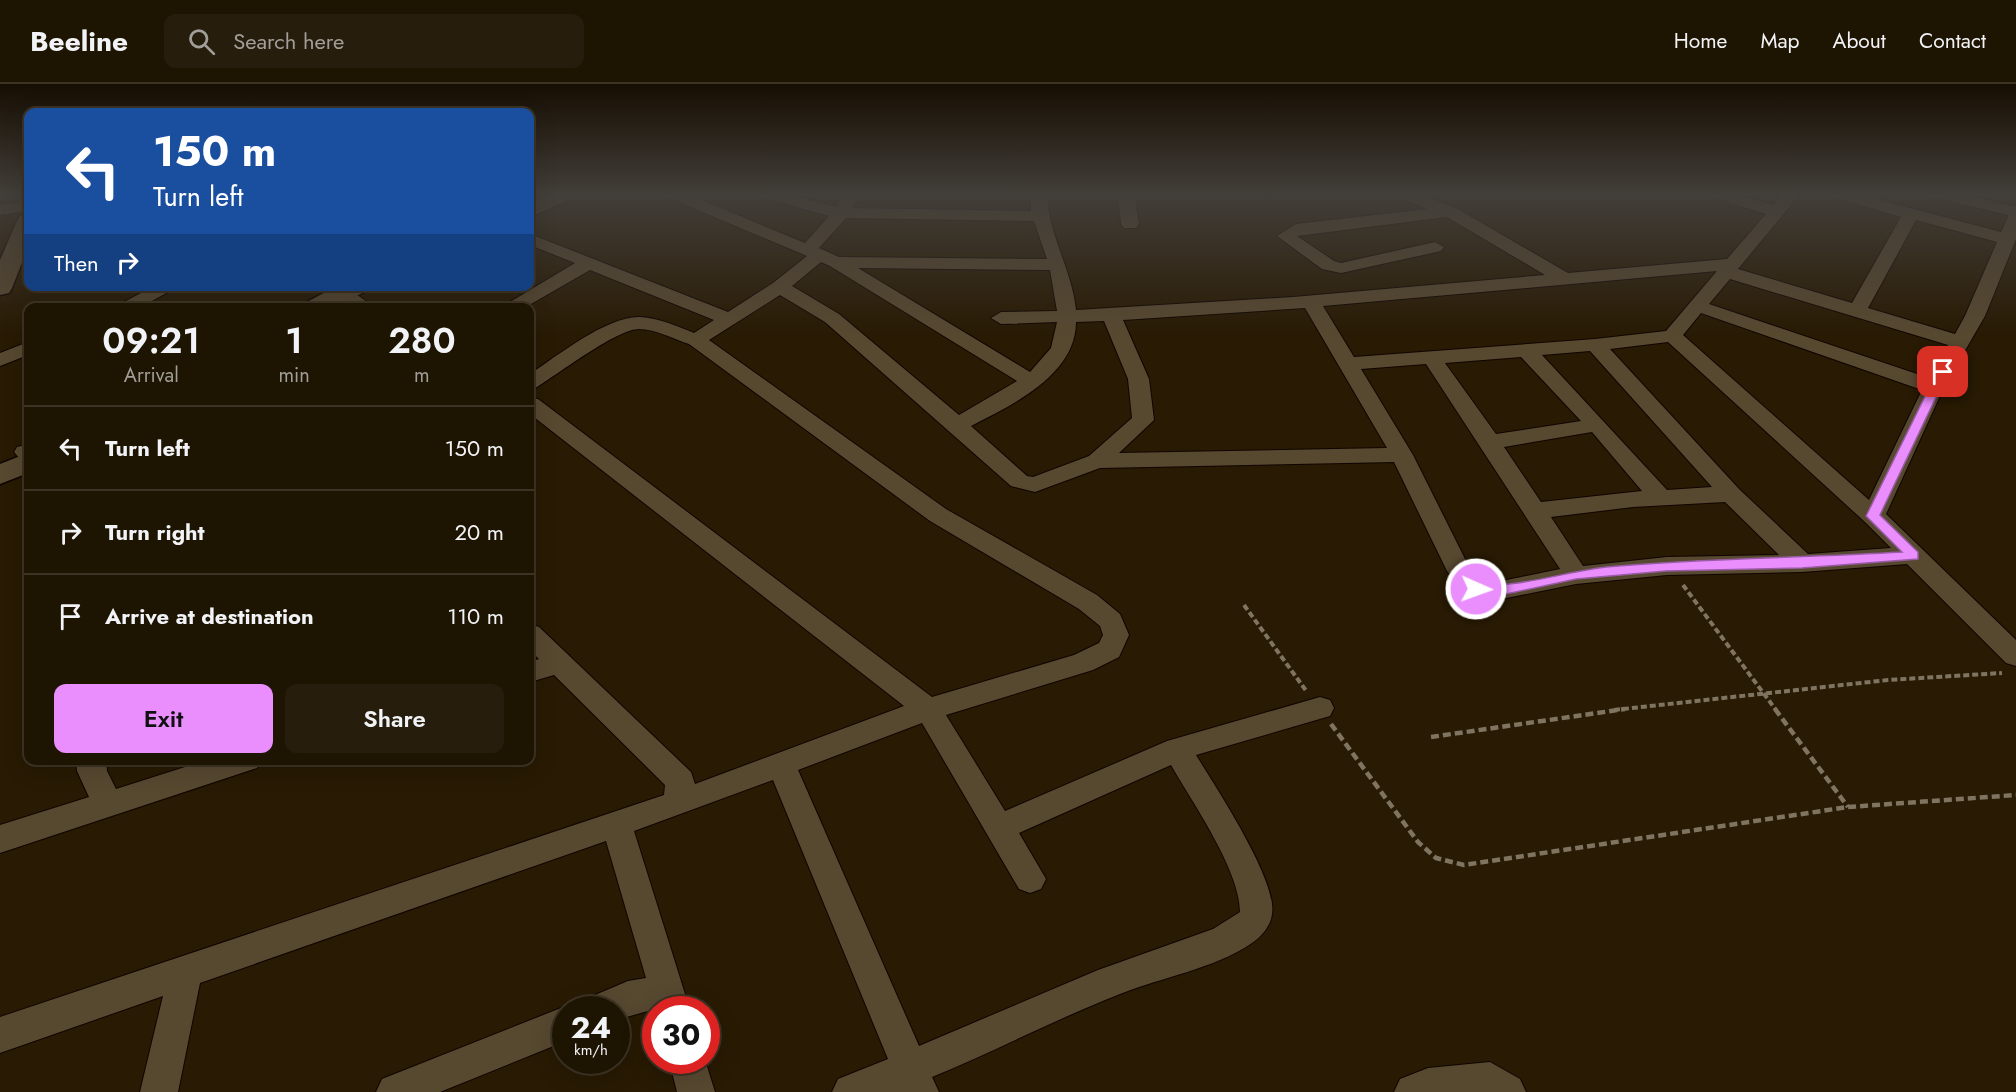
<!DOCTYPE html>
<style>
:root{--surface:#1e1402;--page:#261d0c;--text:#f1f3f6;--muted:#a19e99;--line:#3c3324;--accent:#ea8dfd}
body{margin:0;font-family:Jost,sans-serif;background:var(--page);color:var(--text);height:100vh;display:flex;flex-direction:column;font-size:22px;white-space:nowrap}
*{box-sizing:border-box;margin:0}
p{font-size:20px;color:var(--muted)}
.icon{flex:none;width:33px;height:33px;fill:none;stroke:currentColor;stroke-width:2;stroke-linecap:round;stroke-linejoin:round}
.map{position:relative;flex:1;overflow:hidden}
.side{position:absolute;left:24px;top:219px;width:510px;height:462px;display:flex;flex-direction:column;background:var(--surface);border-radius:12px;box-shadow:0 6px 24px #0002,0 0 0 2px var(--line)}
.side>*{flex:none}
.top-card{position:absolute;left:24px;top:24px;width:510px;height:183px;border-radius:12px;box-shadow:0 6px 24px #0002,0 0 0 2px var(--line);background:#1a4fa0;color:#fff;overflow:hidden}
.speed{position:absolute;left:552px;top:912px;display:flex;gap:12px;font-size:30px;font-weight:700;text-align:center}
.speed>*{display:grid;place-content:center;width:78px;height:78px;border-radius:50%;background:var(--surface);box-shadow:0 6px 24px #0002,0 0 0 2px var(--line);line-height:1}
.speed small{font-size:15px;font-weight:400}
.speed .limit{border:9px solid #d22;background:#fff;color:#111}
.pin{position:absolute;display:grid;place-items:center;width:51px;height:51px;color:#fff;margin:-26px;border-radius:12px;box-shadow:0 3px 9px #0006}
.me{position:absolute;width:66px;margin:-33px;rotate:92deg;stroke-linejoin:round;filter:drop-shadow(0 0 4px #0008)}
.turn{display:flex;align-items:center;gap:21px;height:126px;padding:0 30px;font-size:27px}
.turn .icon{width:78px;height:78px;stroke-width:2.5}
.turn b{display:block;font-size:42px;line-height:51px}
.then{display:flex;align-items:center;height:57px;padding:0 30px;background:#0003;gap:12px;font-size:22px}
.eta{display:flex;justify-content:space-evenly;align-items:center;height:102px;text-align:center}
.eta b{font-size:36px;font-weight:600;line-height:42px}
.action{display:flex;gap:12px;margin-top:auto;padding:12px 30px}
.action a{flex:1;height:69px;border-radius:12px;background:var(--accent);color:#111;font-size:24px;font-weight:600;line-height:69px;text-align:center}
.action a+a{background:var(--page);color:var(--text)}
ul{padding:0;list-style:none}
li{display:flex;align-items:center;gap:18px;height:84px;padding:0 30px;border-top:2px solid var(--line)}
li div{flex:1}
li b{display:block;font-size:22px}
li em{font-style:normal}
header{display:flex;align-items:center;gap:36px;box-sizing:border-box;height:84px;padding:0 30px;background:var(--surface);border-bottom:2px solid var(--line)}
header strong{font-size:28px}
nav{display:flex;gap:33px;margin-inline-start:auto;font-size:21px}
.search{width:420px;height:54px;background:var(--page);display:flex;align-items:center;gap:15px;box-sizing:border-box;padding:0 21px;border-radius:12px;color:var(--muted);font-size:22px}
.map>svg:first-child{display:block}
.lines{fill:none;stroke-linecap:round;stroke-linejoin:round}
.minor-casing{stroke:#100500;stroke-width:2}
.tertiary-casing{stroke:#100500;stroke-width:3}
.path-far1{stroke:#7f7460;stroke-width:4;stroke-dasharray:6 3;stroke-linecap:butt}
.path{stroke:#7f7460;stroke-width:4.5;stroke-dasharray:8 4;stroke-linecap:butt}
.minor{fill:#574830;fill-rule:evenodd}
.tertiary{fill:#574830;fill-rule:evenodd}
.route{fill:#ea8dfd;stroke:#985ca4;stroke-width:1.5}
</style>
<header>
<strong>Beeline</strong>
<div class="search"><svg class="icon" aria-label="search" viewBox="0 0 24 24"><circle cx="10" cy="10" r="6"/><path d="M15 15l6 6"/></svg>Search here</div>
<nav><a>Home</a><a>Map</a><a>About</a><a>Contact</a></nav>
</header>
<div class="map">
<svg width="2016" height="1008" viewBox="0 0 2016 1008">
<rect width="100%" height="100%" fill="#281a03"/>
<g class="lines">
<g class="minor-casing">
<g id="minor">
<path d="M665,110H687L805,159L829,132L762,113L760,110H785L836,123L844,110H860L852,124L1031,127V110H1047C1048,150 1072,186 1076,226L1293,213L1545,191L1447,133L1297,152L1334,177L1341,179L1435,158L1444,163L1441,167L1341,189L1322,185L1277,152L1296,140L1427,125L1398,113L1396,110H1418L1456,124L1568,189L1727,175L1766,130L1711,113L1709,110H1734L1773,121L1783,110H1800L1738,185L1852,219L1901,133L1833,113L1831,110H1857L2001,148L2009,131L1931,113L1929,110H1958L2016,123V155L1985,232L1944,303L1886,430L2016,556V582L2006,579L1907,480L1802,488L1667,491L1576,500L1492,517L1476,514L1467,511L1447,487L1394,378L1100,384L1035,408L1011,402L825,238L780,211L709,256L946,425L1097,511L1120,530L1129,551L1119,573L1093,586L946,631L1005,727L1167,657L1320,613L1330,616L1334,624L1330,632L1196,671C1215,702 1278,797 1272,830C1271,842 1261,853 1252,859C1214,885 1162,893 1120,910C1056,935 995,967 932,993L939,1008H832L838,995L888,975L773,696L634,747L690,926L655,925L616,936V926H583L588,914L628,897L646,894L606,757L200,899L178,1008H140L163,912L0,969V933L664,711L665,701L554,591L530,598V578L539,575L530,566V540L539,543L691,688L695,700L904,622L530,330V314L538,315L932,613L1074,571L1099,559L1103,551L1100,542L1079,525L930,437L689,260C673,255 656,245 639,245C617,245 558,290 537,303L530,305V290C557,272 607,232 640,233C659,234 677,242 694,249L714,236L590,186L524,224H500L575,179L530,161V150L728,228L773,199L807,172L667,113ZM846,134L1034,137L1047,175L839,173L819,164ZM1916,136L1997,158L1965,232L1955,250L1868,224ZM821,178L830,182L1017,297L959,331L839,230L792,202ZM858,184L1050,186L1057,227L1001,228L991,234L1001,240L1057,238L1051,264L1030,288ZM1717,187L1666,247L1595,255L1354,273L1323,222ZM1730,195L1948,261L1929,294L1709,220ZM1305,224L1387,364L1119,369L1154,336L1149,295L1123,236ZM1701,229L1922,306L1869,416L1683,251ZM1104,237L1128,295L1132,334L1089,372L1033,393L1027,392L971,342C1012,321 1076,291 1076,238ZM1668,258L1865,438L1891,464L1808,470L1739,405L1610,265ZM1590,267L1712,403L1667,406L1542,271ZM1521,273L1581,337L1496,350L1445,279ZM1426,280L1560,485L1492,499L1484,497L1466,477L1413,371L1361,285ZM1592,348L1642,407L1541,418L1504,363ZM1725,418L1779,471L1667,473L1583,482L1551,433L1633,423ZM922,639L1019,805L1030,809L1041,805L1046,795L1019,749L1171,681C1192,718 1240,786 1240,828L1213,845L1098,886L919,962L798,686Z"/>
<polygon points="1118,110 1134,110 1139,140 1136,144 1124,144 1121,140"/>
<polygon points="28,117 28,127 0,131 0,121"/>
<polygon points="154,202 179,202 139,224 113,224"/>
<polygon points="321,202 344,202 376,224 353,224"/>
<polygon points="28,258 28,271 0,282 0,269"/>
<polygon points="25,361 28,362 28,377 20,375 14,368 17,363"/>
<polygon points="76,676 106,676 107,687 116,705 207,676 261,676 257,684 0,769 0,741 89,713 77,687"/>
<polygon points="566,922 576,926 566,926 566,957 440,1008 376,1008 382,995"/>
<polygon points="669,976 705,976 715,1008 677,1008"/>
<polygon points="1490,978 1520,995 1526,1008 1394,1008 1400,995 1428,984"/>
</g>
</g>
<g class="tertiary-casing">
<g id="tertiary">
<polygon points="547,110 574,110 571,115 530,133 530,119"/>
<polygon points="28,130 28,163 12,204 9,209 0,211 0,176 17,137 20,132"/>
<polygon points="337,202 369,202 366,207 334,224 302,224 305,219"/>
<polygon points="28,369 28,389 0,400 0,380"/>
</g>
</g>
<g class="path-far1">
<polyline points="1683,501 1776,626"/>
<polyline points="1244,521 1307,608"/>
<polyline points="1614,626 1888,596 2002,589"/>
</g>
<g class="path">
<polyline points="1775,625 1848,723"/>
<polyline points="1331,640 1418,758 1436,774 1464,781 1848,723 2016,711"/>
<polyline points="1431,653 1625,625"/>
</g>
<use href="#minor" class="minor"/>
<use href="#tertiary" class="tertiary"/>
</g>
<linearGradient id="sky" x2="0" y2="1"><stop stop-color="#160e02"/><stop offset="0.44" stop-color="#423e39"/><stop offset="1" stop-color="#423e39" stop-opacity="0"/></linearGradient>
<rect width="2016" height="251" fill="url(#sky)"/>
<path class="route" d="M1943,285L1948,288L1880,431L1918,468V475L1802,484L1666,487L1576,495L1492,513L1471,508L1469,505L1476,500C1509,506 1569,487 1606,483C1704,474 1803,474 1902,468L1866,432L1937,288Z"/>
</svg>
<div class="speed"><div>24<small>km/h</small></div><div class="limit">30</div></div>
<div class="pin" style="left:1943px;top:288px;background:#d93025"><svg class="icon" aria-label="arrive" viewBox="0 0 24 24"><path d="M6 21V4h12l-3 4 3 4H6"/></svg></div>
<svg class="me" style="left:1476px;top:505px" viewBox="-20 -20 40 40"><circle r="17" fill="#ea8dfd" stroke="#fff" stroke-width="3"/><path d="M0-11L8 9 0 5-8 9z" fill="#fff"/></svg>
<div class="top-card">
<div class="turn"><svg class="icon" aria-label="left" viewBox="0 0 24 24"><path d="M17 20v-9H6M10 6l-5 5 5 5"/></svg><div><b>150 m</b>Turn left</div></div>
<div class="then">Then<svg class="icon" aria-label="right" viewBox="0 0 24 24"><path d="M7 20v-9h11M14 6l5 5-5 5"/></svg></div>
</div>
<section class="side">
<div class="eta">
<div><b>09:21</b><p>Arrival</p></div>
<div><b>1</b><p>min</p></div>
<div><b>280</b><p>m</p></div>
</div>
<ul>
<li><svg class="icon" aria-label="left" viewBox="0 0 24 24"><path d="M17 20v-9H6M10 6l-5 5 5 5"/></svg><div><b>Turn left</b></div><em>150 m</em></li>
<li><svg class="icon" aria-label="right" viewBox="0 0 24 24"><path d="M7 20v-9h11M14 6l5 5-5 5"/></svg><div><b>Turn right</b></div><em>20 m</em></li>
<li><svg class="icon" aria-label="arrive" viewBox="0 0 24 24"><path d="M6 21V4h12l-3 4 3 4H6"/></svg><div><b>Arrive at destination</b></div><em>110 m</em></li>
</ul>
<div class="action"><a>Exit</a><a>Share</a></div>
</section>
</div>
